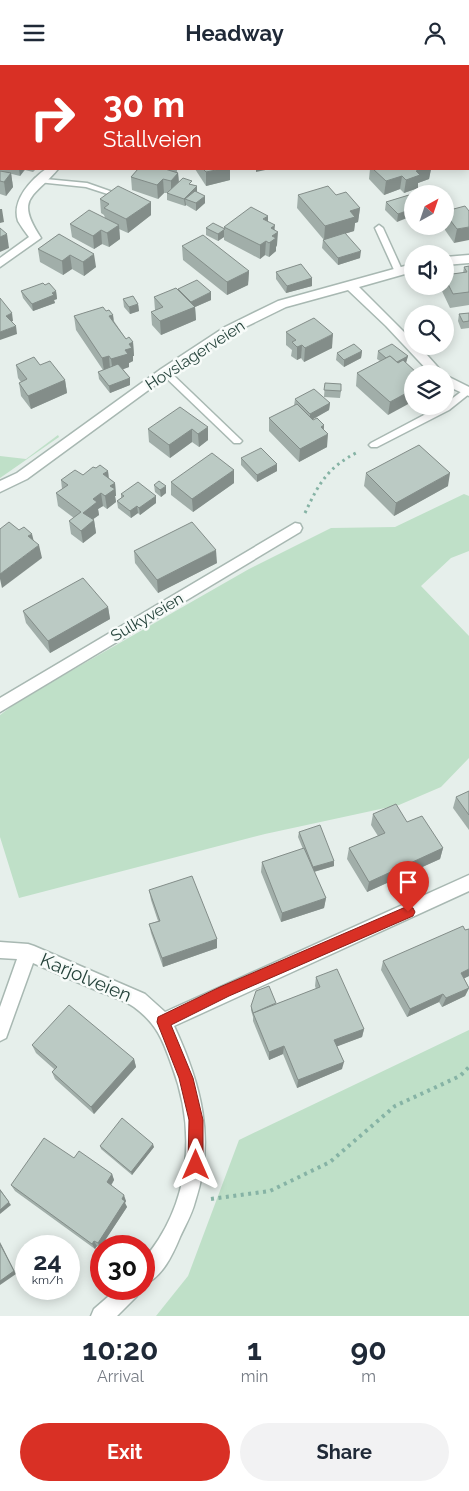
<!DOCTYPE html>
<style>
:root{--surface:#fff;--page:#f2f2f3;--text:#1f2937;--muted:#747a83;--accent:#d93025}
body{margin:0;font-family:Raleway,sans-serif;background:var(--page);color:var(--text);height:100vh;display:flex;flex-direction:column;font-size:19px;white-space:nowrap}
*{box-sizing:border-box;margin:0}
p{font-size:16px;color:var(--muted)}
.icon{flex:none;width:28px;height:28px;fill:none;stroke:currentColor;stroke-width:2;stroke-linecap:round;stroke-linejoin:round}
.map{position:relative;height:1251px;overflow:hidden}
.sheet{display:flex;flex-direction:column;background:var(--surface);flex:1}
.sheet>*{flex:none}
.banner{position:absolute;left:0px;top:0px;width:470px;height:105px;box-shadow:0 2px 12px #0003;background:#d93025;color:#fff;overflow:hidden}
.needle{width:32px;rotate:40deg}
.controls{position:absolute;left:404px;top:120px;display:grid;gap:10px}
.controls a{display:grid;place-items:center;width:50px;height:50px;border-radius:50%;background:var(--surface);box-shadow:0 2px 12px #0003;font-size:25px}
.speed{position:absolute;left:15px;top:1170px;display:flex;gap:10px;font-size:25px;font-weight:700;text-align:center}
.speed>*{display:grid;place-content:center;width:65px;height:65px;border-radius:50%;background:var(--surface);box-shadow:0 2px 12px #0003;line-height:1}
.speed small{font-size:12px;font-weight:400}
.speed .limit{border:8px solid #d22;background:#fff;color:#111}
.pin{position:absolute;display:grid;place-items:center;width:42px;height:42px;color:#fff;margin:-51px -21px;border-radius:50% 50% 50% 0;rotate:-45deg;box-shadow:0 0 5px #0007}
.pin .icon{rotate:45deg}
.me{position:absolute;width:55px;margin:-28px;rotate:0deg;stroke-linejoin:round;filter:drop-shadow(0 0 4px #0008)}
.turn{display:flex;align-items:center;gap:18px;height:105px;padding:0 20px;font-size:22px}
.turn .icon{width:65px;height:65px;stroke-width:2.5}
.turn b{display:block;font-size:35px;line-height:42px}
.eta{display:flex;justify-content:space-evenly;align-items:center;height:85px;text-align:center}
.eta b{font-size:30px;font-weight:700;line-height:35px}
.action{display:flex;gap:10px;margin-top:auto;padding:10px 20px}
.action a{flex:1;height:58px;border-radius:30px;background:var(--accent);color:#fff;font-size:20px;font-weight:700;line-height:58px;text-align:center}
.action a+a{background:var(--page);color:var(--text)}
header{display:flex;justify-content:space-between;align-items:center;height:65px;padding:0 20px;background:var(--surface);font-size:22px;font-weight:700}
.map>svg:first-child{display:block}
.green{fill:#bfe0c8}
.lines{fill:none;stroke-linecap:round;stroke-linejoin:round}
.service-casing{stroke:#a8b8b2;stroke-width:3}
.minor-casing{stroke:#a8b8b2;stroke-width:3}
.tertiary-casing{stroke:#a8b8b2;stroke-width:3}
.path-far2{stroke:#86b3a5;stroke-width:2.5;stroke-dasharray:2 2.5;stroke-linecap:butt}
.path-far1{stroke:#86b3a5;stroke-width:3;stroke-dasharray:2.5 4;stroke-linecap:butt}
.path{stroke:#86b3a5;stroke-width:4;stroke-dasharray:3 4.5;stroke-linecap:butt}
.service{fill:#fff;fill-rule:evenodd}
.minor{fill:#fff;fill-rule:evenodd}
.tertiary{fill:#fff;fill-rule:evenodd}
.wall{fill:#a1aea9}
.shaded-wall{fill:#838d89}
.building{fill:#bbcac4;stroke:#838d89}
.route{fill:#d93025;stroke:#8d1f18}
.labels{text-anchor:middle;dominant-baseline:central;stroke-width:5;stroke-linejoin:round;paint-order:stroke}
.street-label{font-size:16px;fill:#24423a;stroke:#f7fbf9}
.near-street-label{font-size:19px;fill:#24423a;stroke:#f7fbf9}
</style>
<header><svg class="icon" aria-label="menu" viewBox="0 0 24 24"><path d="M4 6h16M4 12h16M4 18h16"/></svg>Headway<svg class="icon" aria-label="person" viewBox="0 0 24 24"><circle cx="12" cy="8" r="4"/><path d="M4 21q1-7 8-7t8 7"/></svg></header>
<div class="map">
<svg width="469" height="1251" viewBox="0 0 469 1251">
<rect width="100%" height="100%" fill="#e6efeb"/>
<g class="green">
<polygon points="58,370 59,372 0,413 0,391 26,394"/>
<polygon points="464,429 469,431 469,486 451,493 421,521 469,571 469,693 441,722 399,740 265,769 19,833 0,772 0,650 20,635 249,504 331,463 395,462"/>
<polygon points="469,965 469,1251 156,1251 188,1211 239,1075"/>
</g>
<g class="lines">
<g class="service-casing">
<g id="service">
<polygon points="35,113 87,118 124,131 120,133 86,122 38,117 35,117"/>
<polygon points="379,160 383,163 403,207 402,209 399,210 395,207 375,163"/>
<polygon points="165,304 168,305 240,374 242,376 240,378 234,378 162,309 162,305"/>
<polygon points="466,323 469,324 469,329 449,345 377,382 371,382 369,380 371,378 441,341 445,341 445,339"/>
</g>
</g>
<g class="minor-casing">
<g id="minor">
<path d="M46,104H58C34,133 14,132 41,173L0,202V193L29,172C25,167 21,161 18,156C11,135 32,114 46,104Z"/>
<polygon points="469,190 469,198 445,200 445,192"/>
<polygon points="412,199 412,207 359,222 412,275 412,281 419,281 444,309 431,309 386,261 348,225 286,242 233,268 169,310 27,414 0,427 0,416 17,408 161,304 225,262 278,236"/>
<polygon points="445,310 469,322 469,331 445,320"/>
<polygon points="295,458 300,459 302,463 300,467 0,647 0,633"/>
<path d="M469,810V826L174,961C201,1019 216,1074 195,1137C192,1149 185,1161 180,1172C173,1189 162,1213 144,1219V1194C190,1140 197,1067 172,1001C163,975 157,959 134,942C125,936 112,932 103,928C79,918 56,908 33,898L6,973L0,976V942L17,894L0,893V877L28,879L34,881L145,929L165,947Z"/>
<polygon points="117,1224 140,1224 137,1231 117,1251 91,1251 94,1244"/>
</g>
</g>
<g class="tertiary-casing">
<rect id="tertiary" x="0" y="27" width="1" height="6"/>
</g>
<polyline class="path-far2" points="227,1 232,0"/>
<path class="path-far1" d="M305,448C319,418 328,402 358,387"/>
<polyline class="path" points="211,1134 270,1126 330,1097 395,1041 460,1011 469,1002"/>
<use href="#service" class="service"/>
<use href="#minor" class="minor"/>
<use href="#tertiary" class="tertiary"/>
</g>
<g class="wall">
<polygon points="1,79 1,104 36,104 33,107 25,105 20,111 0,106 0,80"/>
<polygon points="138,104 177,104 177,107 176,107 178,108 179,116 197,121 197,127 205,138 196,146 186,140 185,141 167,135 167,128 164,128 158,134 132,125 131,112"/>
<polygon points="195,104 230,104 230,115 206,121"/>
<polygon points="370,104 431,104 429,114 418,118 418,123 404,128 400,124 384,130 369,114"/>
<polygon points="0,106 11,108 13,122 6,131 0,129"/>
<polygon points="298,130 336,130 360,143 358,157 355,158 354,166 324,175 297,143"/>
<polygon points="409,130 397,157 385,145 386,137"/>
<polygon points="100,134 151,150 128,168 119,164 120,174 109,182 102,179 94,184 72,172 70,159 105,153 104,150 101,148"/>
<polygon points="446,146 469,146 454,178 445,165"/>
<polygon points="268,151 268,157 275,165 277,180 276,182 276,186 269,192 265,190 260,194 224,175 224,172 218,176 206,170 206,163 224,163 224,162"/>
<polygon points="59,169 96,202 84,211 72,204 63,210 40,197 38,184"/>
<polygon points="323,175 360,193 338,200 322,183"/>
<polygon points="182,181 249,206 248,220 227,230 183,195"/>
<polygon points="469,201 469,240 450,243 441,224 442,221 445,221 445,210 463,208 464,202"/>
<polygon points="276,207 312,213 312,221 286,228 276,214"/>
<polygon points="45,220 56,226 57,234 54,235 55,238 33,246 23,233 21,226"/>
<polygon points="178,224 211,227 211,235 195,242 196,255 161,270 152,260 151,247 155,245 154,232"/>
<polygon points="123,234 138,239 139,246 130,249 124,242"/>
<polygon points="106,246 113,250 114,256 126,274 133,277 134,291 133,291 133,296 129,298 129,302 123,304 130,313 130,320 110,328 99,314 98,307 103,305 76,265 74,251"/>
<polygon points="469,248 469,263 461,264 458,256 459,249"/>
<polygon points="286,267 332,283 304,297 301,293 297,295 291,291 292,285 286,280"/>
<polygon points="362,286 361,293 344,302 336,295 337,288"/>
<polygon points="378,286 408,291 388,350 356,321 357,308 380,296 377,294"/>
<polygon points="16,300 40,300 65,315 67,328 31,344 21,331 19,318 21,317 18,313"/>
<polygon points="325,318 341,326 340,333 324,332"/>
<polygon points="295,334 330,338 329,345 312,354 324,360 324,365 327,382 299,397 269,366 269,353 294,341"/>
<polygon points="208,362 208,375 199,382 192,377 170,393 149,377 148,364"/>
<polygon points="241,393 277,406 257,417 241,400"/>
<polygon points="96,403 108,406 109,413 115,418 116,431 115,431 116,437 107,444 103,441 98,444 99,450 93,454 94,455 96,468 83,478 71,469 69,456 74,453 58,441 56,428 62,424 61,415 83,410"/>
<polygon points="234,405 234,418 193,447 171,430 171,417"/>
<polygon points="366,408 448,421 394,451 364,421"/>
<polygon points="154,420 166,428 161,432 155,427"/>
<polygon points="121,429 156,438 140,450 138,448 131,453 118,443 117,436 121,433"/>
<polygon points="134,486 217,498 158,528 135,498"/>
<polygon points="108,542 110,554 50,588 26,558 23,546"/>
<polygon points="469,726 469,765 453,743 456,732"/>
<polygon points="373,749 407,757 443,783 440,794 367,827 347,794 349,783 378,771 371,760"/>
<polygon points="299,767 334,796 334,801 314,807 326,833 324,843 281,857 261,807 262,797 303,784 298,772"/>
<polygon points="149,825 217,874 217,883 163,902 151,868 149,859 158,856 151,835"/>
<polygon points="469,864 469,911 464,913 469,923 465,931 442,942 439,937 407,952 381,905 383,896"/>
<polygon points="316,912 364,964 362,972 337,981 342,1004 297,1023 283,989 269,995 253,956 253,952 251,945 251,941 276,939 316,924 315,921"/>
<polygon points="32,980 134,994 136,1002 94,1049 55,1014 52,1007 54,1004 36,988"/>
<polygon points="100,1081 154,1082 132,1110 101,1084"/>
<polygon points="74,1093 112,1109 114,1115 111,1121 126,1136 125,1138 127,1142 100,1183 97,1181 95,1184 15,1126 11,1120"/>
</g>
<g class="shaded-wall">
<polygon points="19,104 25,104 20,111"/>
<polygon points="221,104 230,104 230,115 206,121 206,107"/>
<polygon points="256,104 270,104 256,107"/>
<polygon points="422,104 431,104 429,114 418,118 418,123 404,128 406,115 416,106"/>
<polygon points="11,108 13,122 6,131 4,117"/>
<polygon points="178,108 179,122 171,130 171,116"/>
<polygon points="402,111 400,124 384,130 386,116"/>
<polygon points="163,114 164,128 158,134 157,120"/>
<polygon points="197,121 197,129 185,134 186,140 185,141 184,134"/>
<polygon points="205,131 205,138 196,146 196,138"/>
<polygon points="151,137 151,150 128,168 126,154"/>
<polygon points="360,143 358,157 355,158 354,166 324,175 325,161 350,146"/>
<polygon points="0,144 2,144 4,157 0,158"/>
<polygon points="412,144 412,151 397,157 398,149"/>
<polygon points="268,151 268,164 263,154"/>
<polygon points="119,160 120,174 109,182 107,168"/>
<polygon points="275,160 274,169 278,167 277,180 276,182 276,186 269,192 271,163"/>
<polygon points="469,162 469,175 454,178 457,164"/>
<polygon points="224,164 224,172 218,176 218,169"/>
<polygon points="101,165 102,179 94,184 93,171"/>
<polygon points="7,169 9,183 0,187 0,172"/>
<polygon points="266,176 265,190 260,194 260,180"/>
<polygon points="361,186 360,193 338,200 338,193"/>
<polygon points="94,189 96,202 84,211 83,197"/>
<polygon points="70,190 72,204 63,210 62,196"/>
<polygon points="249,206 248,220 227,230 227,217"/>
<polygon points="312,213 312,221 286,228 287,221"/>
<polygon points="56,226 57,234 54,235 55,238 33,246 32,239"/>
<polygon points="211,227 211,235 195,242 196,255 161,270 160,256 191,237"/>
<polygon points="138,239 139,246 130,249 129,242"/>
<polygon points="12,248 13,256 8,258 6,251"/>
<polygon points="113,250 114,263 109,251"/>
<polygon points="16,261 17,269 0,275 0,267"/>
<polygon points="333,269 332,283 304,297 305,283"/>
<polygon points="133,277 134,291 133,291 133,296 129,298 129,302 113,308 111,294 125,285 129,279"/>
<polygon points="302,280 301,293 297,295 297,282"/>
<polygon points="362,286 361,293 344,302 344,295"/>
<polygon points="109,291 110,304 104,306 102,293"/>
<polygon points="408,291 406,298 393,299"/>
<polygon points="130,313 130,320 110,328 109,321"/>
<polygon points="65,315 67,328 31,344 28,331"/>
<polygon points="412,324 412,337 388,350 390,337"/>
<polygon points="330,338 329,345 310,356 310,349"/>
<polygon points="324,360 323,372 328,369 327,382 299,397 300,384 321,362"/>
<polygon points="208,362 208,375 199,382 198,369"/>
<polygon points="192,364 192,377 170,393 169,380"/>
<polygon points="277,399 277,406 257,417 257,410"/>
<polygon points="234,405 234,418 193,447 192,434"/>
<polygon points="108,406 109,419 103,409"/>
<polygon points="450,408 448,421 394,451 396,438"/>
<polygon points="115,418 116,431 115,431 116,437 107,444 105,431 110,421"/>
<polygon points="166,421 166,428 161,432 160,425"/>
<polygon points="101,428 103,441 98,444 99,450 85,460 83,448 93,434"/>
<polygon points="156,431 156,438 140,450 139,443"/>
<polygon points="137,441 138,448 131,453 130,446"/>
<polygon points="94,455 96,468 83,478 81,466"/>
<polygon points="32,469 35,481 28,471"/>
<polygon points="39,480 42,493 2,523 0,514 0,509"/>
<polygon points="216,485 217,498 158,528 157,515"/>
<polygon points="108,542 110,554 50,588 48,576"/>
<polygon points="443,783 440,794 367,827 369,817"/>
<polygon points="334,796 334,801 313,807 313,802"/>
<polygon points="326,833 324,843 281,857 282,848"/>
<polygon points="217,874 217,883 163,902 162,893"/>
<polygon points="469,904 469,911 457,917 461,908"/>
<polygon points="469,923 465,931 442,942 446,933"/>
<polygon points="443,929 439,937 407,952 410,944"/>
<polygon points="364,964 362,972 333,983 334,975"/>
<polygon points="284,981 283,989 269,995 269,987"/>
<polygon points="134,994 136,1002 94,1049 91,1042"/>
<polygon points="344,997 342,1004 297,1023 298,1015"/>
<polygon points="153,1079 154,1082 132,1110 131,1107"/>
<polygon points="112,1109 114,1115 109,1123 107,1117"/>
<polygon points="0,1124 11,1140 0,1149"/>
<polygon points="124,1130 126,1136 125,1138 127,1142 100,1183 98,1178"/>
<polygon points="94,1176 97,1181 95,1184 92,1179"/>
<polygon points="0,1177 16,1209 0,1220"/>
</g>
<g class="building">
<polygon points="298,0 302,0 303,1 292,1"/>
<polygon points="333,0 348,0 349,1 327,1"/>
<polygon points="371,0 395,0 396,1 372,1"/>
<polygon points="418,0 463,0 463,1 419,1"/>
<polygon points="1,79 1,93 0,93 0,80"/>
<polygon points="138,104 165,104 178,108 171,116 163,114 157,120 131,112"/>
<polygon points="203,104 221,104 206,107"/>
<polygon points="373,104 422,104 416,106 420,110 406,115 402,111 386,116"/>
<polygon points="0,106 11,108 4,117 0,116"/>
<polygon points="183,113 192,116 189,119 197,121 184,134 167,128"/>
<polygon points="118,121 151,137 126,154 104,143 109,139 100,134"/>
<polygon points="328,121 336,130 346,127 360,143 350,146 355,152 325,161 298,130"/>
<polygon points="195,126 205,131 196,138 185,134"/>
<polygon points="409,130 412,133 412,144 398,149 386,137"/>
<polygon points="465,141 469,146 469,162 457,164 447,151 449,150 446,146"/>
<polygon points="251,142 268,151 263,154 275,160 271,163 278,167 272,171 276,173 269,178 266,176 260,180 224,162"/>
<polygon points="89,145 119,160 107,168 101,165 93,171 70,159"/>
<polygon points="213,158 225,164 218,169 206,163"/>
<polygon points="0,163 7,169 0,172"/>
<polygon points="345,168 361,186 338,193 323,175"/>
<polygon points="59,169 94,189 83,197 70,190 62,196 38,184"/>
<polygon points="203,170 249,206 227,217 182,181"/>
<polygon points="301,199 312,213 287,221 276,207"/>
<polygon points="469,201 469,227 453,229 445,213 445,210 467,207 464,202"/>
<polygon points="197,215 211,227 191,237 178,224"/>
<polygon points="43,218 45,220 49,218 56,226 52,228 54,230 32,239 21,226"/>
<polygon points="176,223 195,242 160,256 151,247 163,242 154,232"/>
<polygon points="133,231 138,239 129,242 123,234"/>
<polygon points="0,233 12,248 6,251 16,261 0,267"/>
<polygon points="103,242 106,246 109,245 113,250 109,251 126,274 129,272 133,277 129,279 132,283 125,285 128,289 111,294 109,291 102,293 74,251"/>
<polygon points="469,248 469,256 463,257 459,249"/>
<polygon points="314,253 333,269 305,283 302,280 297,282 292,277 296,275 286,267"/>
<polygon points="354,279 362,286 344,295 337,288"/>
<polygon points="392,279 408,291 397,297 390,291 386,293 378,286"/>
<polygon points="390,291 398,298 403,295 418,309 412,309 412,325 390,337 357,308"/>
<polygon points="34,292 40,300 50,296 65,315 28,331 19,318 27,314 16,300"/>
<polygon points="118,299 130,313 109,321 98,307"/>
<polygon points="325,318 341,319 341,326 324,325"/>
<polygon points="314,324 330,338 310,349 295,334"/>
<polygon points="297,339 313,355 317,353 324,360 321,362 328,369 300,384 269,353"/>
<polygon points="180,342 208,362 198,369 192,364 169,380 148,364"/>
<polygon points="419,380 450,408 396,438 366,408"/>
<polygon points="261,383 277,399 257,410 241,393"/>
<polygon points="212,388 234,405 192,434 171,417"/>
<polygon points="100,400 108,406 103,409 115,418 110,421 115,424 105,431 101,428 93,434 97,437 83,448 94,455 81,466 69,456 81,447 56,428 68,420 61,415 75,405 83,410 93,402 96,403"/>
<polygon points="159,416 166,421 160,425 154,420"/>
<polygon points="138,417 156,431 139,443 137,441 130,446 117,436 124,431 121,429"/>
<polygon points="9,457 19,465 24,462 32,469 28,471 39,480 0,509 0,464"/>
<polygon points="192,457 216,485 157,515 134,486"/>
<polygon points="83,513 108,542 48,576 23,546"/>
<polygon points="469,726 469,750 456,732"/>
<polygon points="396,739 407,757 422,751 443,783 369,817 349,783 385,768 373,749"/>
<polygon points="320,760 334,796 313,802 299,767"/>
<polygon points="304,783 326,833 282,848 262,797"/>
<polygon points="192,811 217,874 162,893 149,859 160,856 149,825"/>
<polygon points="463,861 465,865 469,864 469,904 461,908 469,923 446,933 443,929 410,944 383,896"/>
<polygon points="337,904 364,964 334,975 344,997 298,1015 284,981 269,987 253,948 320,922 316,912"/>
<polygon points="269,921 276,938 253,948 251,941 256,926"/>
<polygon points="69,940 134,994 91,1042 52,1007 57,1002 32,980"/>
<polygon points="122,1053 153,1079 131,1107 100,1081"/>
<polygon points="44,1073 74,1093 79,1086 112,1109 107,1117 124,1130 122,1134 125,1136 98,1178 94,1176 92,1179 11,1120"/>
<polygon points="0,1125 9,1137 0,1145"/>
<polygon points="0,1179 14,1206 0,1216"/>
</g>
<polygon class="route" points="408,841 413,843 415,847 413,851 229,931 171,960 193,1013 203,1055 203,1100 201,1105 196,1108 190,1105 188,1100 189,1055 179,1013 157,957 158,952 220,922"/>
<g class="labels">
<g class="street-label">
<text transform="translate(195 290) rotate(-33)">Hovslagerveien</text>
<text transform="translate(147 552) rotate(-30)">Sulkyveien</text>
</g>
<g class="near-street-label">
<text transform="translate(86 912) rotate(23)">Karjolveien</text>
</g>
</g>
</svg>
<div class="controls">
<a><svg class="needle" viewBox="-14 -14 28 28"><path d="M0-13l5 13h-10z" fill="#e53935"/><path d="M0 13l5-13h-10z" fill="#747a83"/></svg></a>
<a><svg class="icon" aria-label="sound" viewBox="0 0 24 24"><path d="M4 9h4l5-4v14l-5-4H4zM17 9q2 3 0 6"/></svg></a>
<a><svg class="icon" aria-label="search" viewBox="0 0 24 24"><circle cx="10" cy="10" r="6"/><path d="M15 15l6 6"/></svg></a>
<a><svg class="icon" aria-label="layers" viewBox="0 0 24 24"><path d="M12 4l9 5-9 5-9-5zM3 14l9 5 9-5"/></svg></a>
</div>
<div class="speed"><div>24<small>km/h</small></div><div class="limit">30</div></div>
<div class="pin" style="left:408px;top:847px;background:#d93025"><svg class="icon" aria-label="arrive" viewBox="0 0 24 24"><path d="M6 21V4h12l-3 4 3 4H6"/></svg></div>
<svg class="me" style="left:196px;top:1100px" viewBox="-20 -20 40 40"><path d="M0-17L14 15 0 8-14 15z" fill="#d93025" stroke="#fff" stroke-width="4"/></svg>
<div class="banner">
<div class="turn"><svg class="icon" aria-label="right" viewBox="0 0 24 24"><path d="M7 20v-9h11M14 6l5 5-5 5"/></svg><div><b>30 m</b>Stallveien</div></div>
</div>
</div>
<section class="sheet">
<div class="eta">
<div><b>10:20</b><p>Arrival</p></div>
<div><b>1</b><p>min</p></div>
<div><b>90</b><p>m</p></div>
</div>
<div class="action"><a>Exit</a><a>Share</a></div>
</section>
